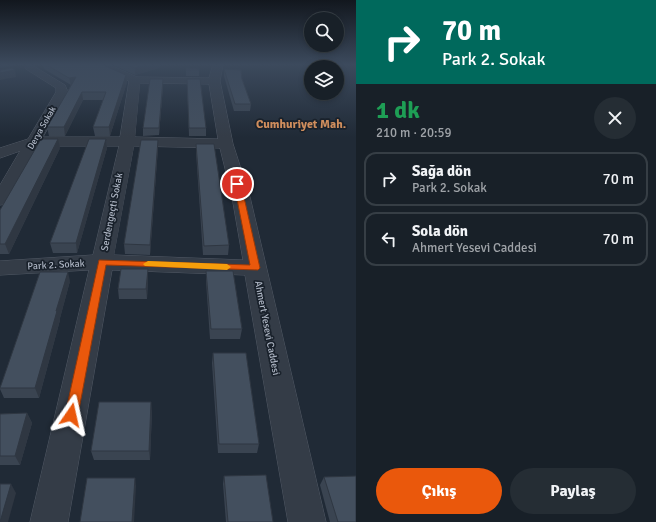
<!DOCTYPE html>
<html lang="tr">
<meta charset="utf-8">
<style>
:root{--surface:#182028;--page:#252d34;--text:#f1f3f6;--muted:#9fa3a8;--line:#363e45;--accent:#ea580c}
body{margin:0;font-family:Signika,sans-serif;background:var(--page);color:var(--text);height:100vh;display:flex;flex-direction:column;font-size:15px;white-space:nowrap}
*{box-sizing:border-box;margin:0}
p{font-size:13px;color:var(--muted)}
.icon{flex:none;width:22px;height:22px;fill:none;stroke:currentColor;stroke-width:2;stroke-linecap:round;stroke-linejoin:round}
.map{position:relative;flex:1;overflow:hidden}
.sheet{display:flex;flex-direction:column;background:var(--surface);width:300px}
.sheet>*{flex:none}
.hud{background:#00695c;color:#fff;overflow:hidden}
.tools{position:absolute;left:304px;top:12px;display:grid;gap:8px}
.tools a{display:grid;place-items:center;width:40px;height:40px;border-radius:50%;background:var(--surface);box-shadow:0 2px 6px #0003,0 0 0 1px var(--line);font-size:20px}
.pin{position:absolute;display:grid;place-items:center;width:34px;height:34px;color:#fff;margin:-17px;border:2px solid #fff;border-radius:50%;box-shadow:0 1px 4px #0007}
.me{position:absolute;width:44px;margin:-22px;rotate:11deg;stroke-linejoin:round;filter:drop-shadow(0 0 3px #0008)}
.turn{display:flex;align-items:center;gap:14px;height:84px;padding:0 20px;font-size:18px}
.turn .icon{width:52px;height:52px;stroke-width:2.5}
.turn b{display:block;font-size:28px;line-height:34px}
.round{display:grid;place-items:center;flex:none;width:42px;height:42px;border-radius:21px;background:var(--page)}
.summary{display:flex;align-items:center;justify-content:space-between;height:68px;padding:0 20px}
h1{font-size:24px;font-weight:800;line-height:30px;color:#1e9e55}
.button{display:flex;gap:8px;margin-top:auto;padding:8px 20px}
.button a{flex:1;height:46px;border-radius:24px;background:var(--accent);color:#fff;font-size:16px;font-weight:800;line-height:46px;text-align:center}
.button a+a{background:var(--page);color:var(--text)}
ul{padding:0;list-style:none}
li{display:flex;align-items:center;gap:12px;height:54px;margin:0 8px 6px;padding:0 12px;border:2px solid var(--line);border-radius:12px}
li div{flex:1}
li b{display:block;font-size:15px}
li em{font-style:normal}
main{display:flex;flex:1;min-height:0}
.map>svg:first-child{display:block}
.lines{fill:none;stroke-linecap:round;stroke-linejoin:round}
.minor-casing{stroke:#515965;stroke-width:1}
.minor{fill:#343c47;fill-rule:evenodd}
.wall{fill:#3a4451}
.shaded-wall{fill:#2f3742}
.building{fill:#434f5e;stroke:#2f3742}
.route{fill:#ea580c;stroke:#983908}
.slow{fill:#f59e0b}
.labels{text-anchor:middle;dominant-baseline:central;stroke-width:3.5;stroke-linejoin:round;paint-order:stroke}
.far-street-label{font-size:9px;fill:#aeb6c4;stroke:#19212b}
.street-label{font-size:10px;fill:#aeb6c4;stroke:#19212b}
.far-district-label{font-size:12px;font-weight:bold;fill:#d08e5d;stroke:#19212b}
</style>
<main>
<div class="map">
<svg width="356" height="522" viewBox="0 0 356 522">
<rect width="100%" height="100%" fill="#202a36"/>
<g class="lines">
<g class="minor-casing">
<path id="minor" d="M30,64L65,85L68,92L43,137H120L129,81L96,66L95,64H108L137,77L209,78L213,64H223L220,81L233,144L250,197L326,522H288L245,275L112,270L68,522H30L89,270L0,275V261L93,255L119,146H38L9,200L6,204L0,205V185L20,151L0,158V148L28,139L56,92V88L26,69L25,67ZM140,83L209,84L218,139L135,137ZM134,146L220,148L232,197L243,260L114,255Z"/>
</g>
<use href="#minor" class="minor"/>
</g>
<g class="wall">
<polygon points="43,64 101,64 126,75 127,82 110,136 95,136 93,127 104,100 83,100 65,136 49,136 47,127 71,85 44,69"/>
<polygon points="111,64 161,64 159,68 135,75"/>
<polygon points="186,68 199,69 199,76 186,76"/>
<polygon points="224,69 242,79 251,104 250,111 234,111 224,76"/>
<polygon points="163,79 163,86 159,135 143,136 143,128"/>
<polygon points="187,79 206,128 206,136 189,136"/>
<polygon points="106,139 107,148 77,253 53,253 50,243"/>
<polygon points="158,140 158,148 150,255 125,254 124,244"/>
<polygon points="196,144 229,245 228,255 203,255 196,152"/>
<polygon points="60,148 9,254 0,254 0,210"/>
<polygon points="206,271 242,329 240,339 210,339 206,281"/>
<polygon points="148,278 147,299 119,299 118,289"/>
<polygon points="70,281 60,318 60,320 39,398 4,398 0,389 0,387"/>
<polygon points="213,353 259,444 257,453 218,453 212,363"/>
<polygon points="152,411 150,460 94,460 91,451"/>
<polygon points="27,413 32,423 20,465 0,465 0,414"/>
<polygon points="224,476 273,522 226,522 223,484"/>
<polygon points="324,477 356,522 330,522 320,485"/>
</g>
<g class="shaded-wall">
<polygon points="0,64 25,64 0,68"/>
<polygon points="150,64 161,64 159,68 135,75 135,68"/>
<polygon points="15,70 16,77 0,80 0,73"/>
<polygon points="126,75 127,82 110,136 109,127"/>
<polygon points="76,77 77,84 71,85 69,78"/>
<polygon points="163,79 163,86 159,135 159,128"/>
<polygon points="82,92 83,100 65,136 64,127"/>
<polygon points="58,139 60,148 9,254 5,244"/>
<polygon points="106,139 107,148 77,253 76,243"/>
<polygon points="158,140 158,148 150,255 150,245"/>
<polygon points="148,269 148,278 147,299 146,289"/>
<polygon points="68,272 70,281 60,318 60,320 39,398 35,388 56,311"/>
<polygon points="151,402 152,411 150,460 149,451"/>
<polygon points="27,413 32,423 20,465 15,456"/>
<polygon points="135,478 136,486 134,522 132,522"/>
<polygon points="11,484 16,493 8,522 0,522"/>
</g>
<g class="building">
<polygon points="45,64 101,64 126,75 109,127 93,127 106,92 82,92 64,127 47,127 76,77 69,78"/>
<polygon points="125,64 150,64 135,68"/>
<polygon points="12,68 15,70 0,73 0,70"/>
<polygon points="186,68 199,69 199,70 186,70"/>
<polygon points="224,69 241,70 242,79 251,104 235,104"/>
<polygon points="150,79 163,79 159,128 143,128"/>
<polygon points="187,79 200,79 206,128 189,128"/>
<polygon points="41,139 58,139 5,244 0,244 0,210"/>
<polygon points="89,139 106,139 76,243 50,243"/>
<polygon points="141,140 158,140 150,245 124,244"/>
<polygon points="196,144 214,144 229,245 204,246"/>
<polygon points="121,269 148,269 146,289 118,289"/>
<polygon points="206,271 233,271 242,329 211,329"/>
<polygon points="40,272 68,272 56,311 57,311 35,388 0,388"/>
<polygon points="213,353 246,353 259,444 219,444"/>
<polygon points="99,402 151,402 149,451 91,451"/>
<polygon points="27,413 15,456 0,456 0,414"/>
<polygon points="266,475 273,522 228,522 224,476"/>
<polygon points="356,476 356,522 338,522 324,477"/>
<polygon points="87,478 135,478 132,522 80,522"/>
<polygon points="0,484 11,484 0,522"/>
</g>
<linearGradient id="sky" x2="0" y2="1"><stop stop-color="#12171e"/><stop offset="0.47" stop-color="#3c4a5d"/><stop offset="1" stop-color="#3c4a5d" stop-opacity="0"/></linearGradient>
<rect width="356" height="137" fill="url(#sky)"/>
<polygon class="route" points="235,182 237,182 241,184 260,268 258,270 106,265 78,415 76,419 71,421 67,419 65,415 99,260 250,265 234,184"/>
<polygon class="slow" points="148,261 227,264 231,267 227,270 145,266 143,264"/>
<g class="labels">
<g class="far-street-label">
<text transform="translate(42 128) rotate(-60)">Derya Sokak</text>
</g>
<g class="street-label">
<text transform="translate(112 212) rotate(-79)">Serdengeçti Sokak</text>
<text transform="translate(56 265) rotate(-3)">Park 2. Sokak</text>
<text transform="translate(267 328) rotate(79)">Ahmert Yesevi Caddesi</text>
</g>
<g class="far-district-label">
<text x="301" y="124">Cumhuriyet Mah.</text>
</g>
</g>
</svg>
<div class="tools">
<a><svg class="icon" aria-label="search" viewBox="0 0 24 24"><circle cx="10" cy="10" r="6"/><path d="M15 15l6 6"/></svg></a>
<a><svg class="icon" aria-label="layers" viewBox="0 0 24 24"><path d="M12 4l9 5-9 5-9-5zM3 14l9 5 9-5"/></svg></a>
</div>
<div class="pin" style="left:237px;top:184px;background:#d93025"><svg class="icon" aria-label="arrive" viewBox="0 0 24 24"><path d="M6 21V4h12l-3 4 3 4H6"/></svg></div>
<svg class="me" style="left:71px;top:415px" viewBox="-20 -20 40 40"><path d="M0-17L14 15 0 8-14 15z" fill="#ea580c" stroke="#fff" stroke-width="4"/></svg>
</div>
<section class="sheet">
<div class="hud">
<div class="turn"><svg class="icon" aria-label="right" viewBox="0 0 24 24"><path d="M7 20v-9h11M14 6l5 5-5 5"/></svg><div><b>70 m</b>Park 2. Sokak</div></div>
</div>
<div class="summary"><div><h1>1 dk</h1><p>210 m · 20:59</p></div><a class="round"><svg class="icon" aria-label="close" viewBox="0 0 24 24"><path d="M6 6l12 12M18 6L6 18"/></svg></a></div>
<ul>
<li><svg class="icon" aria-label="right" viewBox="0 0 24 24"><path d="M7 20v-9h11M14 6l5 5-5 5"/></svg><div><b>Sağa dön</b><p>Park 2. Sokak</p></div><em>70 m</em></li>
<li><svg class="icon" aria-label="left" viewBox="0 0 24 24"><path d="M17 20v-9H6M10 6l-5 5 5 5"/></svg><div><b>Sola dön</b><p>Ahmert Yesevi Caddesi</p></div><em>70 m</em></li>
</ul>
<div class="button"><a>Çıkış</a><a>Paylaş</a></div>
</section>
</main>
